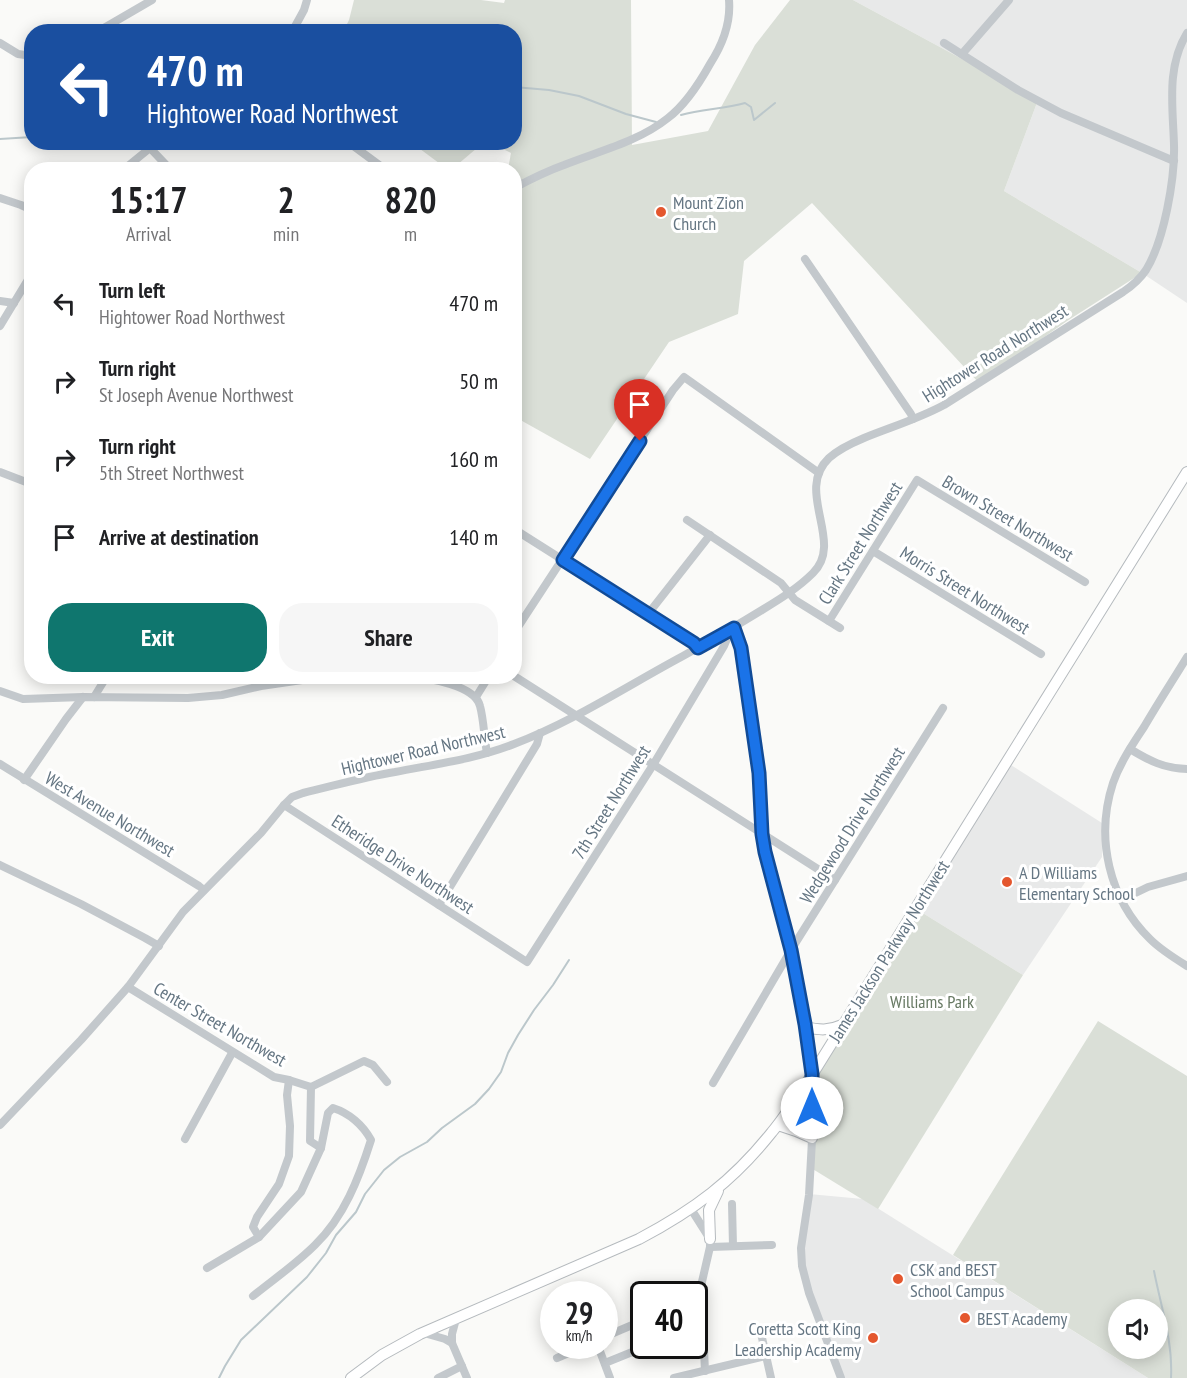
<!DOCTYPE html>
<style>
:root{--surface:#fff;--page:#f6f6f6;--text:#202124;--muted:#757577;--accent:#0f766e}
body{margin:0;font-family:"PT Sans Narrow",sans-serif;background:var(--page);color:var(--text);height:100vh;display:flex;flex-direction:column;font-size:22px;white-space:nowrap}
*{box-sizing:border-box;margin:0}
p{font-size:20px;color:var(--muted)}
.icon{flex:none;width:33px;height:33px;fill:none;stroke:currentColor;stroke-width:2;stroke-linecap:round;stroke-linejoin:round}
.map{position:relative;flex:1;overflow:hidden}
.side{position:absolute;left:24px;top:162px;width:498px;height:522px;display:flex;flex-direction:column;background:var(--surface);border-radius:24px;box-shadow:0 3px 15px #0003}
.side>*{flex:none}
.banner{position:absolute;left:24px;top:24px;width:498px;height:126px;border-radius:24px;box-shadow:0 3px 15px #0003;background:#1a4fa0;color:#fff;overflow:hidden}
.buttons{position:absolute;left:1108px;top:1299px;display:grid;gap:12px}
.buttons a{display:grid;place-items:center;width:60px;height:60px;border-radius:50%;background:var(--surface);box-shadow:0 3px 15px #0003;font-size:30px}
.speed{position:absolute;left:540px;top:1281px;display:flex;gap:12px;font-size:30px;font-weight:700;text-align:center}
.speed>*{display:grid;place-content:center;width:78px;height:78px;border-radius:50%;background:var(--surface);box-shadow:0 3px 15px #0003;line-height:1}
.speed small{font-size:15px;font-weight:400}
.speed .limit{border:3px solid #111;border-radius:9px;background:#fff;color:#111}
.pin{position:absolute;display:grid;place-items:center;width:51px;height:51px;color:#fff;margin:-62px -26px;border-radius:50% 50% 50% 0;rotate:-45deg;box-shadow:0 0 6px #0007}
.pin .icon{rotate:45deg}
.me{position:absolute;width:66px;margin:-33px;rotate:0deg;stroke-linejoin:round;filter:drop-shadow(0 0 4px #0008)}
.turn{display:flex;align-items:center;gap:21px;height:126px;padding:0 24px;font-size:27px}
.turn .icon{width:78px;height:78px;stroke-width:2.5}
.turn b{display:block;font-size:42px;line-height:51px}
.eta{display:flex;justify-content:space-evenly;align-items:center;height:102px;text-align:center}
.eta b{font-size:36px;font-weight:600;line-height:42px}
.action{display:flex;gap:12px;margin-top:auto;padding:12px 24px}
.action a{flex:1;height:69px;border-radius:24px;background:var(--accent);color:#fff;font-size:24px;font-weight:600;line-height:69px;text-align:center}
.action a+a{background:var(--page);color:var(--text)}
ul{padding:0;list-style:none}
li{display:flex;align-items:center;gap:18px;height:78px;padding:0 24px}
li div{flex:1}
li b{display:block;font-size:22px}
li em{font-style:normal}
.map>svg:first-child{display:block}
.built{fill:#e8e9e9}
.green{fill:#dadfd7;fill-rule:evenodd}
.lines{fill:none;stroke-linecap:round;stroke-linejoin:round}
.stream{stroke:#bbc7cb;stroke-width:2}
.major-casing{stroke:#b5babe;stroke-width:12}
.minor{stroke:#c3c8cc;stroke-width:8}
.major{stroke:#fff;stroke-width:10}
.route-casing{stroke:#114b97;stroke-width:15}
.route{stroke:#1a73e8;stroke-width:10}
.poi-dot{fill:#e4572e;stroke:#fff;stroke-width:2}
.labels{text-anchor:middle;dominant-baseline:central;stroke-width:6;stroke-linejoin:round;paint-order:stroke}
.poi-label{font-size:18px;fill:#657683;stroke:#fff;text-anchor:start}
.street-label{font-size:18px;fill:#657683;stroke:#fff}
.park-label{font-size:18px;fill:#687a64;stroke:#fff}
</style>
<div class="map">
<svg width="1187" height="1378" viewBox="0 0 1187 1378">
<rect width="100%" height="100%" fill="#fafaf8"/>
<g class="built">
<polygon points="853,0 1187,0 1187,303 1142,273 1004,191 1038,100"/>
<polygon points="1003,760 1102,823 1102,857 1023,975 913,907"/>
<polygon points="809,1194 863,1199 1148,1378 841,1378 802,1266"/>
</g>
<g class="green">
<polygon points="354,0 481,0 504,3 505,0 631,0 632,145 708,131 755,45 790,0 853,0 1038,100 1004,191 1142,273 1067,321 979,383 812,203 744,261 738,314 669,342 590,459 515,417 514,170 508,169 511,153 491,143 514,142 514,32 343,32 349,20"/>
<polygon points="412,143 483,143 451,170 447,169"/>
<polygon points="913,907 1023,975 878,1209 811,1168 812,1076"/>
<path d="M1098,1021L1187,1076V1378H1148L953,1255ZM1119,1310H1158V1348H1119Z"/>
</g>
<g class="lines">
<g class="stream">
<polyline points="514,87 549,90 579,96 626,114 656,122"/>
<path d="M681,115C702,109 724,109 745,103L751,107L754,120L775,103"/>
<polyline points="0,139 32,137"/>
<path d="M1154,1271C1161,1307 1173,1341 1171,1378"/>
<polyline points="219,1378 225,1366 241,1340 307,1277 326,1253 336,1235 356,1212 365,1194 384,1170 400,1157 427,1142 442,1128 475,1104 489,1089 501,1072 508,1053 518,1035 534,1010 553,985 569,960"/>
</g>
<g class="major-casing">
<g id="major">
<path d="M805,1027C819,1030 829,1031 842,1025"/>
<polyline points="778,1125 796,1131 812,1138"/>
<polyline points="710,1239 709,1210 718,1191"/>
<path d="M351,1378L382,1355L420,1334L639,1239C694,1210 733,1181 772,1132C787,1114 799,1094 812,1075L1187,472"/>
</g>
</g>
<g class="minor">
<polyline points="97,32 152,0"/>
<polyline points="292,32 304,10 307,0"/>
<polyline points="0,43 18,54 32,56"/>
<polyline points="944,43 1018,90 1061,113 1174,161"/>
<polyline points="962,54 1009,0"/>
<polyline points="348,142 386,170"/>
<polyline points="150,148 171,170"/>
<polyline points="123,170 150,148 155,142"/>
<path d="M514,188C531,179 547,171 564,165C599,151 638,142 668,118C685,105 700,82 710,64C723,44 731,24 729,0"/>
<polyline points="0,198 21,205 32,210"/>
<polyline points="805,259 911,414 913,419"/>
<polyline points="0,301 14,303"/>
<polyline points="0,326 32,273"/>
<polyline points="0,472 26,482 32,473"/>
<polyline points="687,520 781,583 795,600 840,628"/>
<polyline points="514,529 694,643 698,648"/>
<polyline points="873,551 1041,654"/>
<polyline points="648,614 710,535"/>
<polyline points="829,621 917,480 1085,582"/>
<polyline points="734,628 741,648 759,773 762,834 765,852 791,950 805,1024 812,1075 812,1140 809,1195 801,1248 802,1266 809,1293 841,1378"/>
<polyline points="514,633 673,390 684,377 819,473"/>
<path d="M1187,657C1173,680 1158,703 1144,727C1132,745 1120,763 1113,783C1095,838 1109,899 1150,939C1161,950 1174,958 1187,966"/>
<path d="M409,676C428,678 475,685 480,706C484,721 484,738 487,753"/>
<polyline points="514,676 835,880"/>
<polyline points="0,691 23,699 83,697 188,698 222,695 261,686 316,678 342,676"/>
<polyline points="94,697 107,676"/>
<polyline points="476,697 489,676"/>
<path d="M1130,749C1148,760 1165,769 1187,769"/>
<polyline points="0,764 199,886 204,890"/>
<polyline points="24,780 66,719 83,697"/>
<polyline points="284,805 527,962 653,765 724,646 727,639 726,632"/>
<polyline points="0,865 81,904 145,938 159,946"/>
<polyline points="1121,900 1148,887 1187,876"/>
<polyline points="439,905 537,744 540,733"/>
<polyline points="128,987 274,1077 289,1080 311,1087 364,1061 373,1065 387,1082"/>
<polyline points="713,1083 791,950 943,708"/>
<path d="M0,1125L81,1040L128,987L183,912L261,833L284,805L292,797L303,793C333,786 364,777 395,772C436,764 476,759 514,744C574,721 627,686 683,656C710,641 736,626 762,610C780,599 798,588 813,573C845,542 794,491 829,458C839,449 852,443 864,438C891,427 918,419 944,405L1123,292C1132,286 1140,279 1146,270C1164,241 1175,179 1174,145C1173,108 1166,67 1187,33"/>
<polyline points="185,1139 232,1053"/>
<polyline points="732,1204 733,1246"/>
<polyline points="691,1209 710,1239 710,1247 701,1286 705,1371"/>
<polyline points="259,1237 253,1227 257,1217 279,1184 289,1156 290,1126 287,1095 289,1080"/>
<polyline points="710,1247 772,1245"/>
<polyline points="207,1268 259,1237 301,1192 321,1148 310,1141 311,1087"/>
<path d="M253,1296C274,1279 296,1264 315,1245C344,1217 359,1178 371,1140C363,1125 349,1113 333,1108L328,1113L321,1148"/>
<polyline points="456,1319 452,1334 452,1343 467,1378"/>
<polyline points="760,1329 771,1378"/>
<polyline points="424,1333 445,1339 452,1343"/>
<polyline points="604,1337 644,1320"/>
<polyline points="598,1346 610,1378"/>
<polyline points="557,1358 585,1346"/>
<polyline points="605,1363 647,1346"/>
<polyline points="438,1378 462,1366"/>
<polyline points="674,1378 766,1356"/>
</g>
<use href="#major" class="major"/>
</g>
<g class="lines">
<g class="route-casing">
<polyline id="route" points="640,441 563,560 694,643 698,648 734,628 741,648 759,773 762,834 765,852 791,950 805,1024 812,1074 812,1108"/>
</g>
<use href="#route" class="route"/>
</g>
<g class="poi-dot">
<circle cx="661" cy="212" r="6"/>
<circle cx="1007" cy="882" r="6"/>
<circle cx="898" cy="1279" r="6"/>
<circle cx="965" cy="1318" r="6"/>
<circle cx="873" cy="1338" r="6"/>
</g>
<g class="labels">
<g class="poi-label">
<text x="673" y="202">Mount Zion<tspan x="673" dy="21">Church</tspan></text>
<text x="1019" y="872">A D Williams<tspan x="1019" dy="21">Elementary School</tspan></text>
<text x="910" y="1269">CSK and BEST<tspan x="910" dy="21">School Campus</tspan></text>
<text x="977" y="1318">BEST Academy</text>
<text x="861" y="1328" text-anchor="end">Coretta Scott King<tspan x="861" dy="21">Leadership Academy</tspan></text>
</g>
<g class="street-label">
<text transform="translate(995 353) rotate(-32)">Hightower Road Northwest</text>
<text transform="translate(1008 518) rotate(31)">Brown Street Northwest</text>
<text transform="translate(860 543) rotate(-58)">Clark Street Northwest</text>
<text transform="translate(965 590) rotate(32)">Morris Street Northwest</text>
<text transform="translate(423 750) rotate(-13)">Hightower Road Northwest</text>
<text transform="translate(611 802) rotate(-58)">7th Street Northwest</text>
<text transform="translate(110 814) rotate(31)">West Avenue Northwest</text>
<text transform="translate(852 825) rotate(-58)">Wedgewood Drive Northwest</text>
<text transform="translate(403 864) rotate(33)">Etheridge Drive Northwest</text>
<text transform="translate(889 951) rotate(-58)">James Jackson Parkway Northwest</text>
<text transform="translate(220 1024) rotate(30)">Center Street Northwest</text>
</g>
<g class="park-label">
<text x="932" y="1001">Williams Park</text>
</g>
</g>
</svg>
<div class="buttons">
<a><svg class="icon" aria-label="sound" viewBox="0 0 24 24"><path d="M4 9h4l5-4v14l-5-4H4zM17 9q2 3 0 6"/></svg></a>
</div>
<div class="speed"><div>29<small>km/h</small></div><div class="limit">40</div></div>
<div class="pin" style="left:640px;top:441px;background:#d93025"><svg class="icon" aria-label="arrive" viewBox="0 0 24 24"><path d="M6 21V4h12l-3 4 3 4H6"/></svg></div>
<svg class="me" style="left:812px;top:1108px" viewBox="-20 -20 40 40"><circle r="19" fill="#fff"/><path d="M0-13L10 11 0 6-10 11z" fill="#1a73e8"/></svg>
<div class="banner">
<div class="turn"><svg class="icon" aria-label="left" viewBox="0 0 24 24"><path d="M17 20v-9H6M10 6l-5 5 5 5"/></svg><div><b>470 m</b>Hightower Road Northwest</div></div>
</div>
<section class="side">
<div class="eta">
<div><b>15:17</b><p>Arrival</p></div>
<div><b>2</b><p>min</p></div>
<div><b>820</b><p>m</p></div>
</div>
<ul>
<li><svg class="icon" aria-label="left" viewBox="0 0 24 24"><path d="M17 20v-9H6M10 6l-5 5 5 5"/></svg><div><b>Turn left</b><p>Hightower Road Northwest</p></div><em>470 m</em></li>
<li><svg class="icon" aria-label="right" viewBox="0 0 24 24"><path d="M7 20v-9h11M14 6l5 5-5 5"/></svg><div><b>Turn right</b><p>St Joseph Avenue Northwest</p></div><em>50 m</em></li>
<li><svg class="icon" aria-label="right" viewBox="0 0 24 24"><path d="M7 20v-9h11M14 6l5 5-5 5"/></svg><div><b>Turn right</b><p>5th Street Northwest</p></div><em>160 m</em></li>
<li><svg class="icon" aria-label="arrive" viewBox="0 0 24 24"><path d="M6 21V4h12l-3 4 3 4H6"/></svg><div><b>Arrive at destination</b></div><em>140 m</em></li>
</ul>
<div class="action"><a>Exit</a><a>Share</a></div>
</section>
</div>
